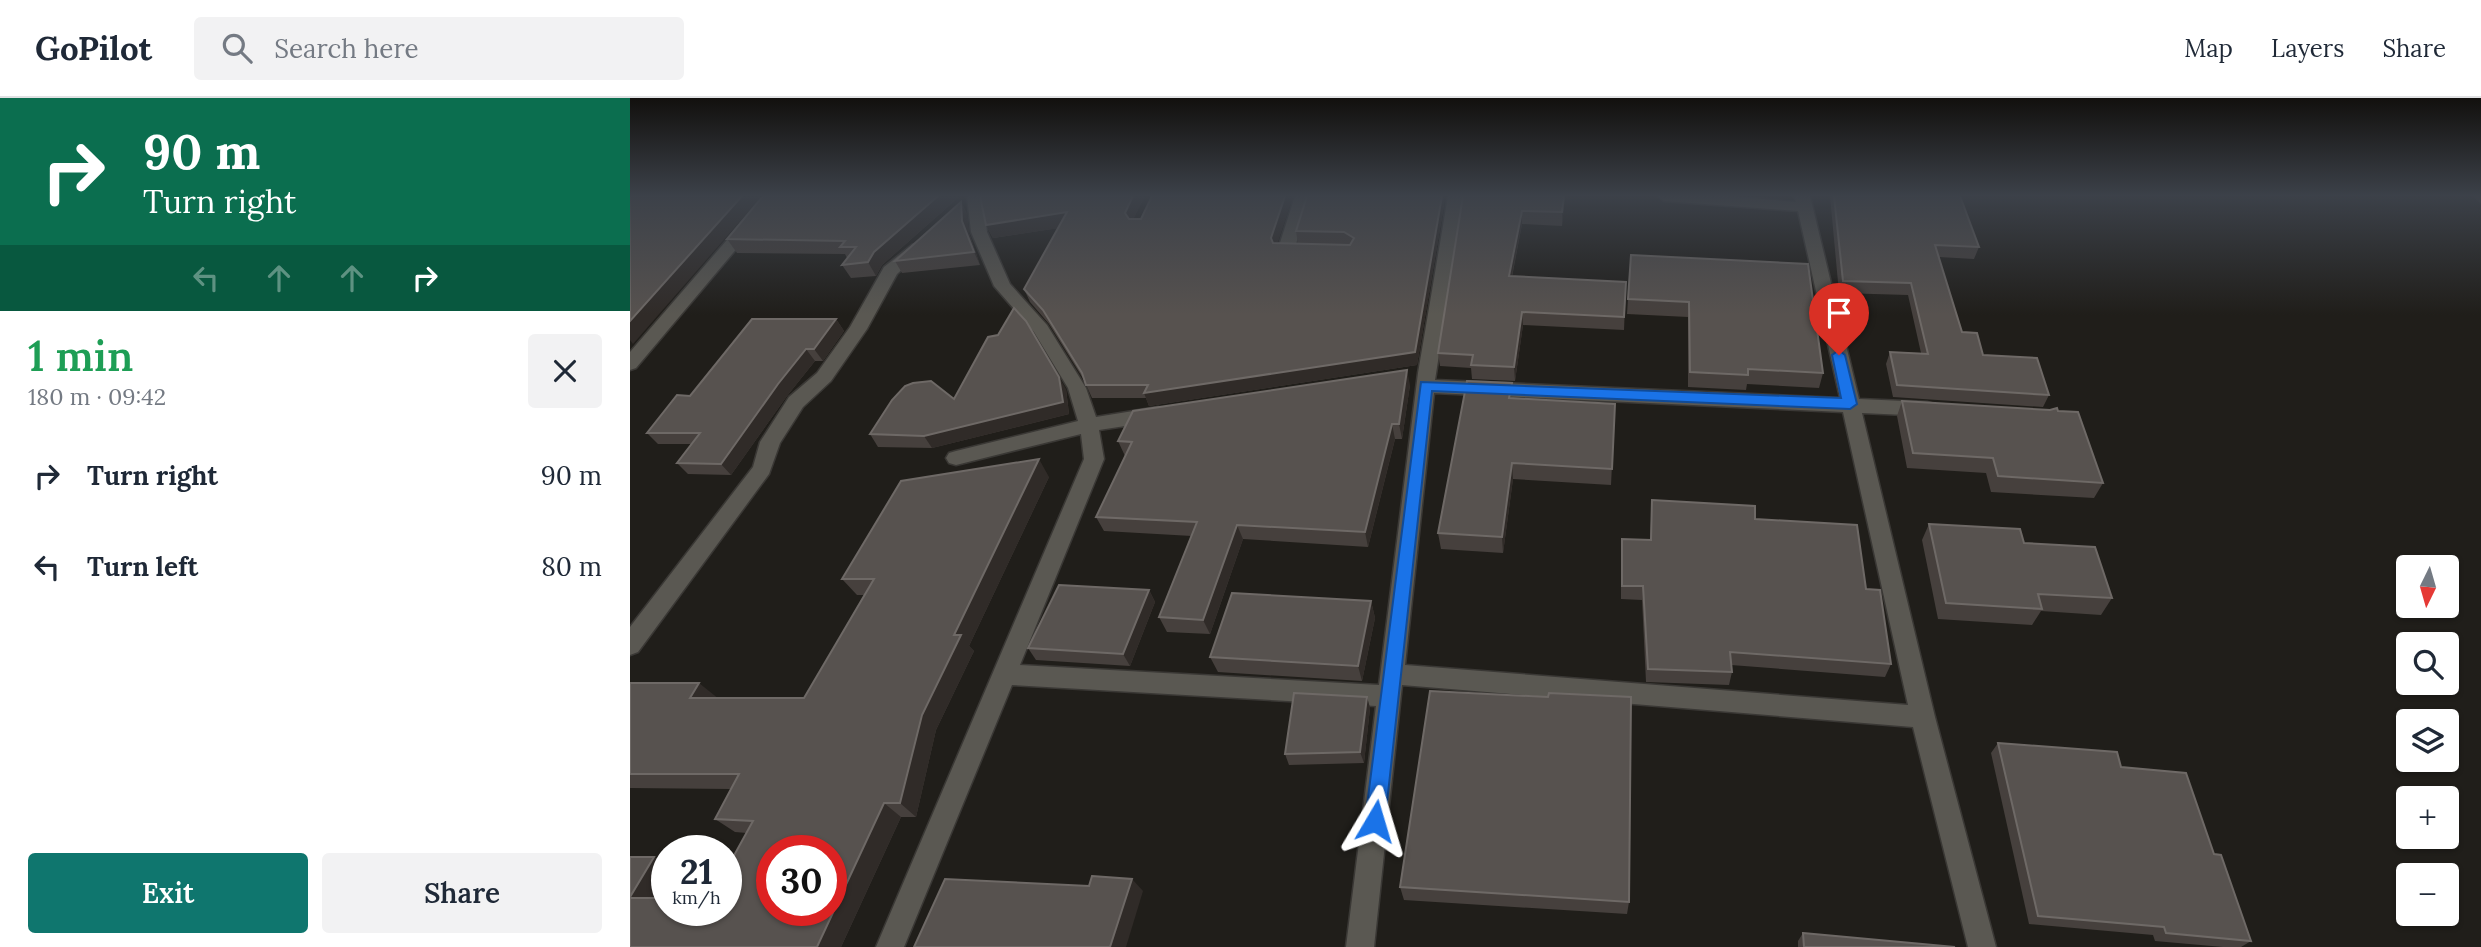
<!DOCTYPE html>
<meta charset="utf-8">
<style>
:root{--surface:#fff;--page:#f2f2f3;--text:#1f2937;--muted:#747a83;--line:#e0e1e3;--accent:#0f766e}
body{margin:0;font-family:Lora,serif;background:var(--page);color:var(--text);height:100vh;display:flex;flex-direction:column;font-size:26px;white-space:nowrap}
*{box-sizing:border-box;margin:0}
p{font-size:23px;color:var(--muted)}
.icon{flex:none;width:38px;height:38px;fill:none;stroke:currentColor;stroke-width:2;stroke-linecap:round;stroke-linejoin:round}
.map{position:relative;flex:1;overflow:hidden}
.side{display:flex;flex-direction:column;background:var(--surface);width:630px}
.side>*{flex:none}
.banner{background:#0b6e4f;color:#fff;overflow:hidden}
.needle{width:46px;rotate:185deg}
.controls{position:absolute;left:1766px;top:457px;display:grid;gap:14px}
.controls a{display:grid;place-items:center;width:63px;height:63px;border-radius:7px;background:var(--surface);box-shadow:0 2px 5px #0004;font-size:35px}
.speed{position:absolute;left:21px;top:737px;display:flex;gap:14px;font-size:35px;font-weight:700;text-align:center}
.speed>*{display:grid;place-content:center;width:91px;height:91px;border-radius:50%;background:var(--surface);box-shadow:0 2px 5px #0004;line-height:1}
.speed small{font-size:18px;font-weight:400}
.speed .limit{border:10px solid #d22;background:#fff;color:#111}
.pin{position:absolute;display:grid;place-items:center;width:60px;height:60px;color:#fff;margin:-72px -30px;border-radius:50% 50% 50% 0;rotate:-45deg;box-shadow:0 0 7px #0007}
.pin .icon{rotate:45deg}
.me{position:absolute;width:77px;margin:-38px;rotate:7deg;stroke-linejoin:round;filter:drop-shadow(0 0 5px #0008)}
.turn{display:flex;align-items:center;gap:24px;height:147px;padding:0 28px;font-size:32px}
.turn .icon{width:91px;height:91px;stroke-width:2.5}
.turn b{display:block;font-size:49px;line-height:60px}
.lanes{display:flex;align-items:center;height:66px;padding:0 28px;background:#0003;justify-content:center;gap:35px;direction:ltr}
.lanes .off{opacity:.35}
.round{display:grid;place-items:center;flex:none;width:74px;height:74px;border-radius:7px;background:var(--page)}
.head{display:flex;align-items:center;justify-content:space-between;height:119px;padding:0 28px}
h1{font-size:42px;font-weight:600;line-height:52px;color:#1e9e55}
.cta{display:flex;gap:14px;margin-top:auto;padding:14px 28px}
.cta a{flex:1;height:80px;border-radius:7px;background:var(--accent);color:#fff;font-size:28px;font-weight:600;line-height:80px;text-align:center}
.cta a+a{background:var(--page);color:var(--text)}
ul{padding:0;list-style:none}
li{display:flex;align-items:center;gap:21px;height:91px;padding:0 28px}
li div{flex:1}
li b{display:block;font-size:26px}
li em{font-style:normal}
header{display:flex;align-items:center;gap:42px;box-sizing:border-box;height:98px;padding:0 35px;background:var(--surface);border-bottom:2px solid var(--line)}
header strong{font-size:33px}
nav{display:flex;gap:38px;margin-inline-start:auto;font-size:24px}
.search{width:490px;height:63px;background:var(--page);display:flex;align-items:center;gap:18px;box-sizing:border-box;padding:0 24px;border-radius:7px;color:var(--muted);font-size:26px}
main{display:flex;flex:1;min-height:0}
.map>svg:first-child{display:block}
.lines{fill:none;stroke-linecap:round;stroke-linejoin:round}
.minor-casing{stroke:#3a3835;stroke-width:3}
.minor{fill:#5a5852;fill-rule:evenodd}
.wall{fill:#46403d}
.shaded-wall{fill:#302b28}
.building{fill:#57524f;stroke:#6e6966;stroke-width:2;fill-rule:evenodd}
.route{fill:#1a73e8;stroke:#114b97;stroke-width:2}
</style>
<header>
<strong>GoPilot</strong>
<div class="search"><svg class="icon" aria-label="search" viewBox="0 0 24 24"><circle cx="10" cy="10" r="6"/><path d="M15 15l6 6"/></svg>Search here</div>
<nav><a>Map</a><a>Layers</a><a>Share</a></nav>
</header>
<main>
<section class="side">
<div class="banner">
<div class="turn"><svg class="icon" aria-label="right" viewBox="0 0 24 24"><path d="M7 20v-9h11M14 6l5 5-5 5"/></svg><div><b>90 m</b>Turn right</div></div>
<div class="lanes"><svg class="icon off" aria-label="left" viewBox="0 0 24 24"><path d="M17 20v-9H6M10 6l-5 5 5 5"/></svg><svg class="icon off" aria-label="ahead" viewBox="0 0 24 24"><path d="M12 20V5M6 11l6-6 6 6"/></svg><svg class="icon off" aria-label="ahead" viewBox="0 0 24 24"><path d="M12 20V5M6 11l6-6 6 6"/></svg><svg class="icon" aria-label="right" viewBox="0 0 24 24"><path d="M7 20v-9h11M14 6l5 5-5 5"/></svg></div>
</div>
<div class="head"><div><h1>1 min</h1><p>180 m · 09:42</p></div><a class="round"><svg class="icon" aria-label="close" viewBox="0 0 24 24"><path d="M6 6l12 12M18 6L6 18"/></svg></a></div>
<ul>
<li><svg class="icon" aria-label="right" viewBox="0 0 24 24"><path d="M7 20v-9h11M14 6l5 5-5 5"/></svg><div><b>Turn right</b></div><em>90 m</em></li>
<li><svg class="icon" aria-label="left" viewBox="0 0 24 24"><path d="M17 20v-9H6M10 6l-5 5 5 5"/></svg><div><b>Turn left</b></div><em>80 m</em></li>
</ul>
<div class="cta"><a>Exit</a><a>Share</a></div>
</section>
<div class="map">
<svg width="1851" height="849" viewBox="0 0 1851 849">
<rect width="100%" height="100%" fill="#201e1a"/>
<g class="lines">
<g class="minor-casing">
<g id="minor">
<polygon points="135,98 151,98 6,270 0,272 0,254"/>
<path d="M337,98H353L357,134L380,186L417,227L456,290L466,319L528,309L535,311L538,316L535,321L528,323L469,332L474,361L390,567L749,587L788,275L818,98H834L805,282L1210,300L1168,113L1034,103L1027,98H1099L1166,104L1164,98H1180L1229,301L1297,304L1304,306L1307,311L1304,316L1297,318L1232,315L1305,619L1366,849H1338L1283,629L772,587L744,849H716L746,608L382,587L274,849H246L454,361L451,336L326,367L319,365L316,360L319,355L326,353L448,323L438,290L404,234L364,188L341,134ZM804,295L1213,314L1278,607L775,567Z"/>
<path d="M665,98H681L665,149L681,151L683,154C675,162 655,162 647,154Z"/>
<polygon points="288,145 296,150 267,176 237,231 201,283 173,309 150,345 139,376 8,554 0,557 0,529 123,369 130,344 159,299 187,275 220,229 254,169 282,147"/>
</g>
</g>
<use href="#minor" class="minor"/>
</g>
<g class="wall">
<polygon points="133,98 330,98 252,167 246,178 221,180 212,167 217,160 215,156 107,155 97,141"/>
<polygon points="350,98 515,98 503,121 511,121 522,98 663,98 647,145 668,146 666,133 677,98 813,98 814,107 787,267 519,308 516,300 462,300 454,282 419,226 400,204 394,191 428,130 363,140 356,127"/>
<polygon points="833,98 935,98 932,128 892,126 882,179 996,184 994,232 893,227 885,283 842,281 841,270 810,268 808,255"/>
<polygon points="1200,98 1330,98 1349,149 1344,161 1309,159 1332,234 1353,257 1419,297 1413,309 1263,299 1256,266 1260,254 1291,255 1278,197 1209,195"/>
<polygon points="1843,98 1851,98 1851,106"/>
<polygon points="331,104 337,116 339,135 350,167 272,175 265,163"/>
<polygon points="1001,157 1193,275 1189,290 1117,286 1116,292 1058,289 1058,219 997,216"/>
<polygon points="206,221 214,233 193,263 185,263 157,298 101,377 58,376 47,365 62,346 28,346 17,335 60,298"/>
<polygon points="780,287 772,341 765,341 738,449 613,441 580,536 537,534 529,519 562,438 474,433 466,419 495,358 488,343"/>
<polygon points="436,291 439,316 302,350 248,349 240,336 324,301"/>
<polygon points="882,300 985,306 981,387 883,381 873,455 811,451 808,435"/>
<polygon points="1272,303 1473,385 1464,400 1361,394 1356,375 1277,370 1267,318"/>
<polygon points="419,379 339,548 344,553 306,632 286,719 271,719 211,849 0,849 24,759 37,766 37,789 30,800 96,812 117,735 105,734 85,721 101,691 0,690 0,585 88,600 174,600 234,497 227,497 212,481"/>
<polygon points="1022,402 1125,421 1236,491 1261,566 1255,579 1101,567 1102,574 1099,587 1016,584 1012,502 991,501 991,455 992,441 1020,442"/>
<polygon points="1299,426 1394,445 1482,500 1471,517 1411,513 1402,527 1308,521 1292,442"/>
<polygon points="519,492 525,504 500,568 406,562 398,550"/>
<polygon points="741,503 745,520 732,583 588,574 580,559"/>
<polygon points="737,599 740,610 734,665 659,667 655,656"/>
<polygon points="918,599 999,804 997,816 774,802 770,789"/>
<polygon points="1368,645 1584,756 1621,843 1611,849 1593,849 1525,843 1523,837 1399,826 1361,655"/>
<polygon points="1173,835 1325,849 1168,849 1168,843"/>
</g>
<g class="shaded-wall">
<polygon points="112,98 132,98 3,246 0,242 0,223"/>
<polygon points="308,98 330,98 252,167 246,178 238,164 244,154"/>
<polygon points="503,98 515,98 500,128 495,115"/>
<polygon points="655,98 663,98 645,153 641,140"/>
<polygon points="812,98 813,98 814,107 787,267 519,308 514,295"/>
<polygon points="934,98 935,98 932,128 932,114"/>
<polygon points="331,104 337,116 339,135 350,167 344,154 332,123"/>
<polygon points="892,113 892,126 879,192 879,178"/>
<polygon points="437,114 443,128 363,140 356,127"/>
<polygon points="892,214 893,227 885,283 884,269"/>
<polygon points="206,221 214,233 193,263 184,251"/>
<polygon points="176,251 185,263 157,298 101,377 91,366 148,286"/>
<polygon points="777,272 780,287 772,341 769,326"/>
<polygon points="429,279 436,291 439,316 302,350 294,338"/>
<polygon points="762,326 765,341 738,449 735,434"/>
<polygon points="409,361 419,379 339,548 344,553 306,632 286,719 270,705 292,617 324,537"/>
<polygon points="882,365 883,381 873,455 872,439"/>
<polygon points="607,427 613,441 580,536 573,522"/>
<polygon points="519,492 525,504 500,568 493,556"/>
<polygon points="741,503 745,520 732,583 728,568"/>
<polygon points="69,585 89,601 60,600"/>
<polygon points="737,599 740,610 734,665 730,654"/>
<polygon points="254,705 271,719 211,849 187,849"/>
<polygon points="24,759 37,766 37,789 23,812 0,800 0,799"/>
<polygon points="502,781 513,793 496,849 480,849"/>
</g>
<g class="building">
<polygon points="0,98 112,98 0,223"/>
<polygon points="133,98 308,98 244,154 238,164 212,167 226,149 210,149 215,143 97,141"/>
<polygon points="350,98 503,98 495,115 499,121 511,121 522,98 655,98 641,140 643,145 720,147 724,140 714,134 666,133 677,98 812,98 785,254 514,295 518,287 456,287 452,275 413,212 394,191 437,114 356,127"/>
<polygon points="833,98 934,98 932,114 892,113 879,178 996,184 994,219 892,214 884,269 841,267 843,257 808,255"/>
<polygon points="1204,98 1330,98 1349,149 1305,147 1332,234 1347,235 1353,257 1407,260 1419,297 1267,287 1260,254 1298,256 1281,185 1213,183"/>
<polygon points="331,104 332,123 344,154 265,163"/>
<polygon points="1001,157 1178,166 1193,275 1118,271 1118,277 1060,274 1059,204 998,201"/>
<polygon points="384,210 396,223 429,279 433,304 294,338 240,336 262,302 275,288 283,285 301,283 324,301 358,239 368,237"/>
<polygon points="122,221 206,221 184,251 176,251 148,286 91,366 47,365 70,335 17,335 47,297 60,298"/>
<polygon points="777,272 769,326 762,326 735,434 607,427 573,522 529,519 567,424 466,419 502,344 488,343 503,313"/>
<polygon points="837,283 882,285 879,300 985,306 982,371 882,365 872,439 808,435"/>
<polygon points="1272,303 1420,312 1427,310 1428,313 1448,314 1473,385 1368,378 1363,360 1283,355"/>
<path d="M409,361L324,537H331L292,617L270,705H254L187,849H0V800H37V812H96V772L123,723L85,721L109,676H0V585H69L60,600H174L244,481H212L271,383ZM142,752H201V812H142Z"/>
<polygon points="1022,402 1125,408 1125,421 1227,427 1236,491 1250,492 1261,566 1100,554 1102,574 1018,571 1013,488 992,488 992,441 1021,442"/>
<polygon points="1299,426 1390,431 1394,445 1465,449 1482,500 1408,496 1412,511 1316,505"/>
<polygon points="429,487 519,492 493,556 398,550"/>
<polygon points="602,495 741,503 728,568 580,559"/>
<polygon points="800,593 918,599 919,595 1001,599 999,804 770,789"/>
<polygon points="664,595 737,599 730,654 655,656"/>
<polygon points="1368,645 1487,654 1491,669 1556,675 1584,756 1591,757 1621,843 1536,835 1534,829 1408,818"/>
<polygon points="0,759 24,759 0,799"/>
<polygon points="462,778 502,781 480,849 284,849 315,781 459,788"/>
<polygon points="1173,835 1325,849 1174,849"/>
</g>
<linearGradient id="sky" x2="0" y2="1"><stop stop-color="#12100e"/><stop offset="0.45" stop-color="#3c4149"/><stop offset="1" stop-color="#3c4149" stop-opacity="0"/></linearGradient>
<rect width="1851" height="217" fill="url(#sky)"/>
<polygon class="route" points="1209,252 1215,257 1227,306 1220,311 802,293 755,723 752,730 745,733 738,730 735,723 791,284 1211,300 1202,257"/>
</svg>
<div class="controls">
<a><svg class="needle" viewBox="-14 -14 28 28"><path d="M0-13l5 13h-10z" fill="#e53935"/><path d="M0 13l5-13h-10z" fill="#747a83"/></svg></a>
<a><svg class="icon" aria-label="search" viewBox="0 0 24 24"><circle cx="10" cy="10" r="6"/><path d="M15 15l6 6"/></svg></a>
<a><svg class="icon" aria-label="layers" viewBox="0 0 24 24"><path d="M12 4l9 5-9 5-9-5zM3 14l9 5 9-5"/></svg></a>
<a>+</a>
<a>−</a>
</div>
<div class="speed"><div>21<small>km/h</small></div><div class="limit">30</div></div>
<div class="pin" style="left:1209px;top:257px;background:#d93025"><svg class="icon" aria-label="arrive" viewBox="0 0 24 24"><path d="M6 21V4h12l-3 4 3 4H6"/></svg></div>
<svg class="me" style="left:745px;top:723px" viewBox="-20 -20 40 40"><path d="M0-17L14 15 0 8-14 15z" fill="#1a73e8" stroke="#fff" stroke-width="4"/></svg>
</div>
</main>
